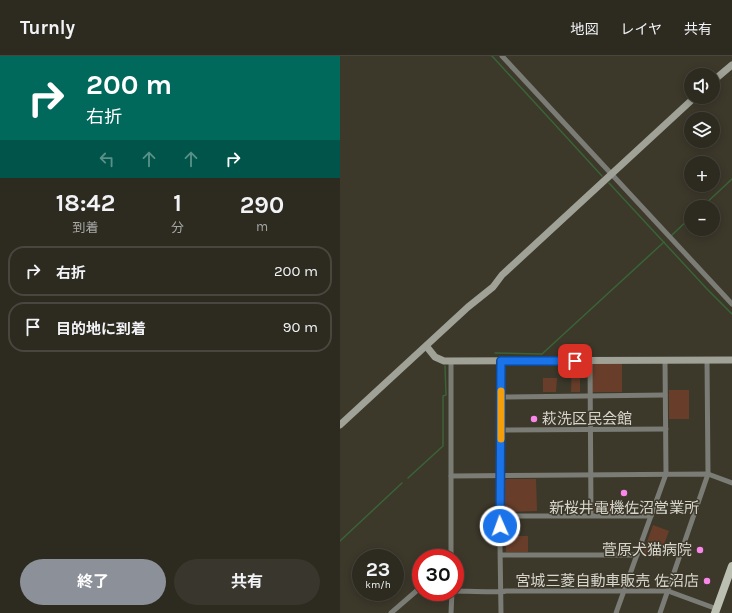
<!DOCTYPE html>
<html lang="ja">
<meta charset="utf-8">
<style>
:root{--surface:#2d2a20;--page:#39362d;--text:#f1f3f6;--muted:#a7a7a5;--line:#48463e;--accent:#8c9099}
body{margin:0;font-family:Karla,"Noto Sans JP",sans-serif;background:var(--page);color:var(--text);height:100vh;display:flex;flex-direction:column;font-size:15px;white-space:nowrap}
*{box-sizing:border-box;margin:0}
p{font-size:13px;color:var(--muted)}
.icon{flex:none;width:22px;height:22px;fill:none;stroke:currentColor;stroke-width:2;stroke-linecap:round;stroke-linejoin:round}
.map{position:relative;flex:1;overflow:hidden}
.panel{display:flex;flex-direction:column;background:var(--surface);width:340px}
.panel>*{flex:none}
.guide{background:#00695c;color:#fff;overflow:hidden}
.buttons{position:absolute;left:344px;top:12px;display:grid;gap:8px}
.buttons a{display:grid;place-items:center;width:36px;height:36px;border-radius:50%;background:var(--surface);box-shadow:0 2px 10px #0003,0 0 0 1px var(--line);font-size:20px}
.speed{position:absolute;left:12px;top:493px;display:flex;gap:8px;font-size:20px;font-weight:700;text-align:center}
.speed>*{display:grid;place-content:center;width:52px;height:52px;border-radius:50%;background:var(--surface);box-shadow:0 2px 10px #0003,0 0 0 1px var(--line);line-height:1}
.speed small{font-size:10px;font-weight:400}
.speed .limit{border:6px solid #d22;background:#fff;color:#111}
.pin{position:absolute;display:grid;place-items:center;width:34px;height:34px;color:#fff;margin:-17px;border-radius:8px;box-shadow:0 2px 6px #0006}
.me{position:absolute;width:44px;margin:-22px;rotate:358deg;stroke-linejoin:round;filter:drop-shadow(0 0 3px #0008)}
.turn{display:flex;align-items:center;gap:14px;height:84px;padding:0 20px;font-size:18px}
.turn .icon{width:52px;height:52px;stroke-width:2.5}
.turn b{display:block;font-size:28px;line-height:34px}
.lanes{display:flex;align-items:center;height:38px;padding:0 20px;background:#0003;justify-content:center;gap:20px;direction:ltr}
.lanes .off{opacity:.35}
.eta{display:flex;justify-content:space-evenly;align-items:center;height:68px;text-align:center}
.eta b{font-size:24px;font-weight:700;line-height:28px}
.button{display:flex;gap:8px;margin-top:auto;padding:8px 20px}
.button a{flex:1;height:46px;border-radius:24px;background:var(--accent);color:#fff;font-size:16px;font-weight:700;line-height:46px;text-align:center}
.button a+a{background:var(--page);color:var(--text)}
ul{padding:0;list-style:none}
li{display:flex;align-items:center;gap:12px;height:50px;margin:0 8px 6px;padding:0 12px;border:2px solid var(--line);border-radius:16px}
li div{flex:1}
li b{display:block;font-size:15px}
li em{font-style:normal}
header{display:flex;align-items:center;gap:24px;box-sizing:border-box;height:56px;padding:0 20px;background:var(--surface);border-bottom:1px solid var(--line)}
header strong{font-size:19px}
nav{display:flex;gap:22px;margin-inline-start:auto;font-size:14px}
main{display:flex;flex:1;min-height:0}
.map>svg:first-child{display:block}
.green{fill:#683e2a}
.lines{fill:none;stroke-linecap:round;stroke-linejoin:round}
.stream{stroke:#3a6338;stroke-width:1.5}
.street{stroke:#7a7c75;stroke-width:5}
.secondary{stroke:#a0a297;stroke-width:7}
.primary{stroke:#bcc0b2;stroke-width:8}
.route-casing{stroke:#114b97;stroke-width:10}
.route{stroke:#1a73e8;stroke-width:7}
.slow{stroke:#f59e0b;stroke-width:7}
.poi-dot{fill:#f987e9;stroke:#3c382a;stroke-width:1.5}
.labels{text-anchor:middle;dominant-baseline:central;stroke-width:3;stroke-linejoin:round;paint-order:stroke}
.poi-label{font-size:15px;fill:#d7d5cc;stroke:#3c382a;text-anchor:end}
</style>
<header>
<strong>Turnly</strong>
<nav><a>地図</a><a>レイヤ</a><a>共有</a></nav>
</header>
<main>
<section class="panel">
<div class="guide">
<div class="turn"><svg class="icon" aria-label="right" viewBox="0 0 24 24"><path d="M7 20v-9h11M14 6l5 5-5 5"/></svg><div><b>200 m</b>右折</div></div>
<div class="lanes"><svg class="icon off" aria-label="left" viewBox="0 0 24 24"><path d="M17 20v-9H6M10 6l-5 5 5 5"/></svg><svg class="icon off" aria-label="ahead" viewBox="0 0 24 24"><path d="M12 20V5M6 11l6-6 6 6"/></svg><svg class="icon off" aria-label="ahead" viewBox="0 0 24 24"><path d="M12 20V5M6 11l6-6 6 6"/></svg><svg class="icon" aria-label="right" viewBox="0 0 24 24"><path d="M7 20v-9h11M14 6l5 5-5 5"/></svg></div>
</div>
<div class="eta">
<div><b>18:42</b><p>到着</p></div>
<div><b>1</b><p>分</p></div>
<div><b>290</b><p>m</p></div>
</div>
<ul>
<li><svg class="icon" aria-label="right" viewBox="0 0 24 24"><path d="M7 20v-9h11M14 6l5 5-5 5"/></svg><div><b>右折</b></div><em>200 m</em></li>
<li><svg class="icon" aria-label="arrive" viewBox="0 0 24 24"><path d="M6 21V4h12l-3 4 3 4H6"/></svg><div><b>目的地に到着</b></div><em>90 m</em></li>
</ul>
<div class="button"><a>終了</a><a>共有</a></div>
</section>
<div class="map">
<svg width="392" height="557" viewBox="0 0 392 557">
<rect width="100%" height="100%" fill="#3c382a"/>
<g class="green">
<polygon points="253,307 282,307 282,336 253,336 250,334 250,310"/>
<polygon points="232,309 237,309 237,322 240,322 240,336 231,336"/>
<polygon points="203,322 217,322 216,336 203,336"/>
<rect x="329" y="334" width="20" height="29"/>
<polygon points="167,423 196,423 197,455 166,456 164,454 163,425"/>
<polygon points="272,446 272,458 258,458 254,455 254,447"/>
<polygon points="313,469 329,475 319,502 303,497"/>
<polygon points="165,480 188,480 188,496 166,496"/>
</g>
<g class="lines">
<g class="stream">
<polyline points="152,0 262,120"/>
<polyline points="269,127 367,233 392,258"/>
<polyline points="362,151 392,123"/>
<polyline points="332,179 351,161"/>
<polyline points="155,297 202,298 324,186"/>
<polyline points="68,422 103,390 103,340 106,339 105,310"/>
<polyline points="0,485 62,427"/>
</g>
<g class="street">
<polyline points="162,0 392,248"/>
<polyline points="161,305 159,423 161,557"/>
<polyline points="250,305 251,459"/>
<polyline points="161,341 325,339"/>
<polyline points="161,374 326,373"/>
<polyline points="111,420 368,418 392,427"/>
<polyline points="160,460 311,460"/>
<polyline points="161,499 297,499"/>
<polyline points="111,502 111,306"/>
<path d="M115,535C125,535 159,537 166,535H328L377,553"/>
<polyline points="51,557 81,531"/>
<polyline points="111,557 112,536"/>
<polyline points="276,557 326,418 325,304"/>
<polyline points="320,557 368,418 367,304"/>
</g>
<g class="secondary">
<polyline points="373,25 392,9"/>
<polyline points="87,291 95,301 104,305 392,304"/>
<polyline points="0,369 128,251 153,231 162,219 355,41"/>
</g>
<polyline class="primary" points="375,557 392,510"/>
</g>
<g class="lines">
<g class="route-casing">
<polyline id="route" points="160,470 161,305 235,305"/>
</g>
<use href="#route" class="route"/>
<polyline class="slow" points="161,383 161,335"/>
</g>
<g class="poi-dot">
<circle cx="194" cy="363" r="4"/>
<circle cx="284" cy="437" r="4"/>
<circle cx="360" cy="494" r="4"/>
<circle cx="367" cy="525" r="4"/>
</g>
<g class="labels">
<g class="poi-label">
<text x="202" y="363" text-anchor="start">萩洗区民会館</text>
<text x="284" y="452" text-anchor="middle">新桜井電機佐沼営業所</text>
<text x="352" y="494">菅原犬猫病院</text>
<text x="359" y="525">宮城三菱自動車販売 佐沼店</text>
</g>
</g>
</svg>
<div class="buttons">
<a><svg class="icon" aria-label="sound" viewBox="0 0 24 24"><path d="M4 9h4l5-4v14l-5-4H4zM17 9q2 3 0 6"/></svg></a>
<a><svg class="icon" aria-label="layers" viewBox="0 0 24 24"><path d="M12 4l9 5-9 5-9-5zM3 14l9 5 9-5"/></svg></a>
<a>+</a>
<a>−</a>
</div>
<div class="speed"><div>23<small>km/h</small></div><div class="limit">30</div></div>
<div class="pin" style="left:235px;top:305px;background:#d93025"><svg class="icon" aria-label="arrive" viewBox="0 0 24 24"><path d="M6 21V4h12l-3 4 3 4H6"/></svg></div>
<svg class="me" style="left:160px;top:470px" viewBox="-20 -20 40 40"><circle r="17" fill="#1a73e8" stroke="#fff" stroke-width="3"/><path d="M0-11L8 9 0 5-8 9z" fill="#fff"/></svg>
</div>
</main>
